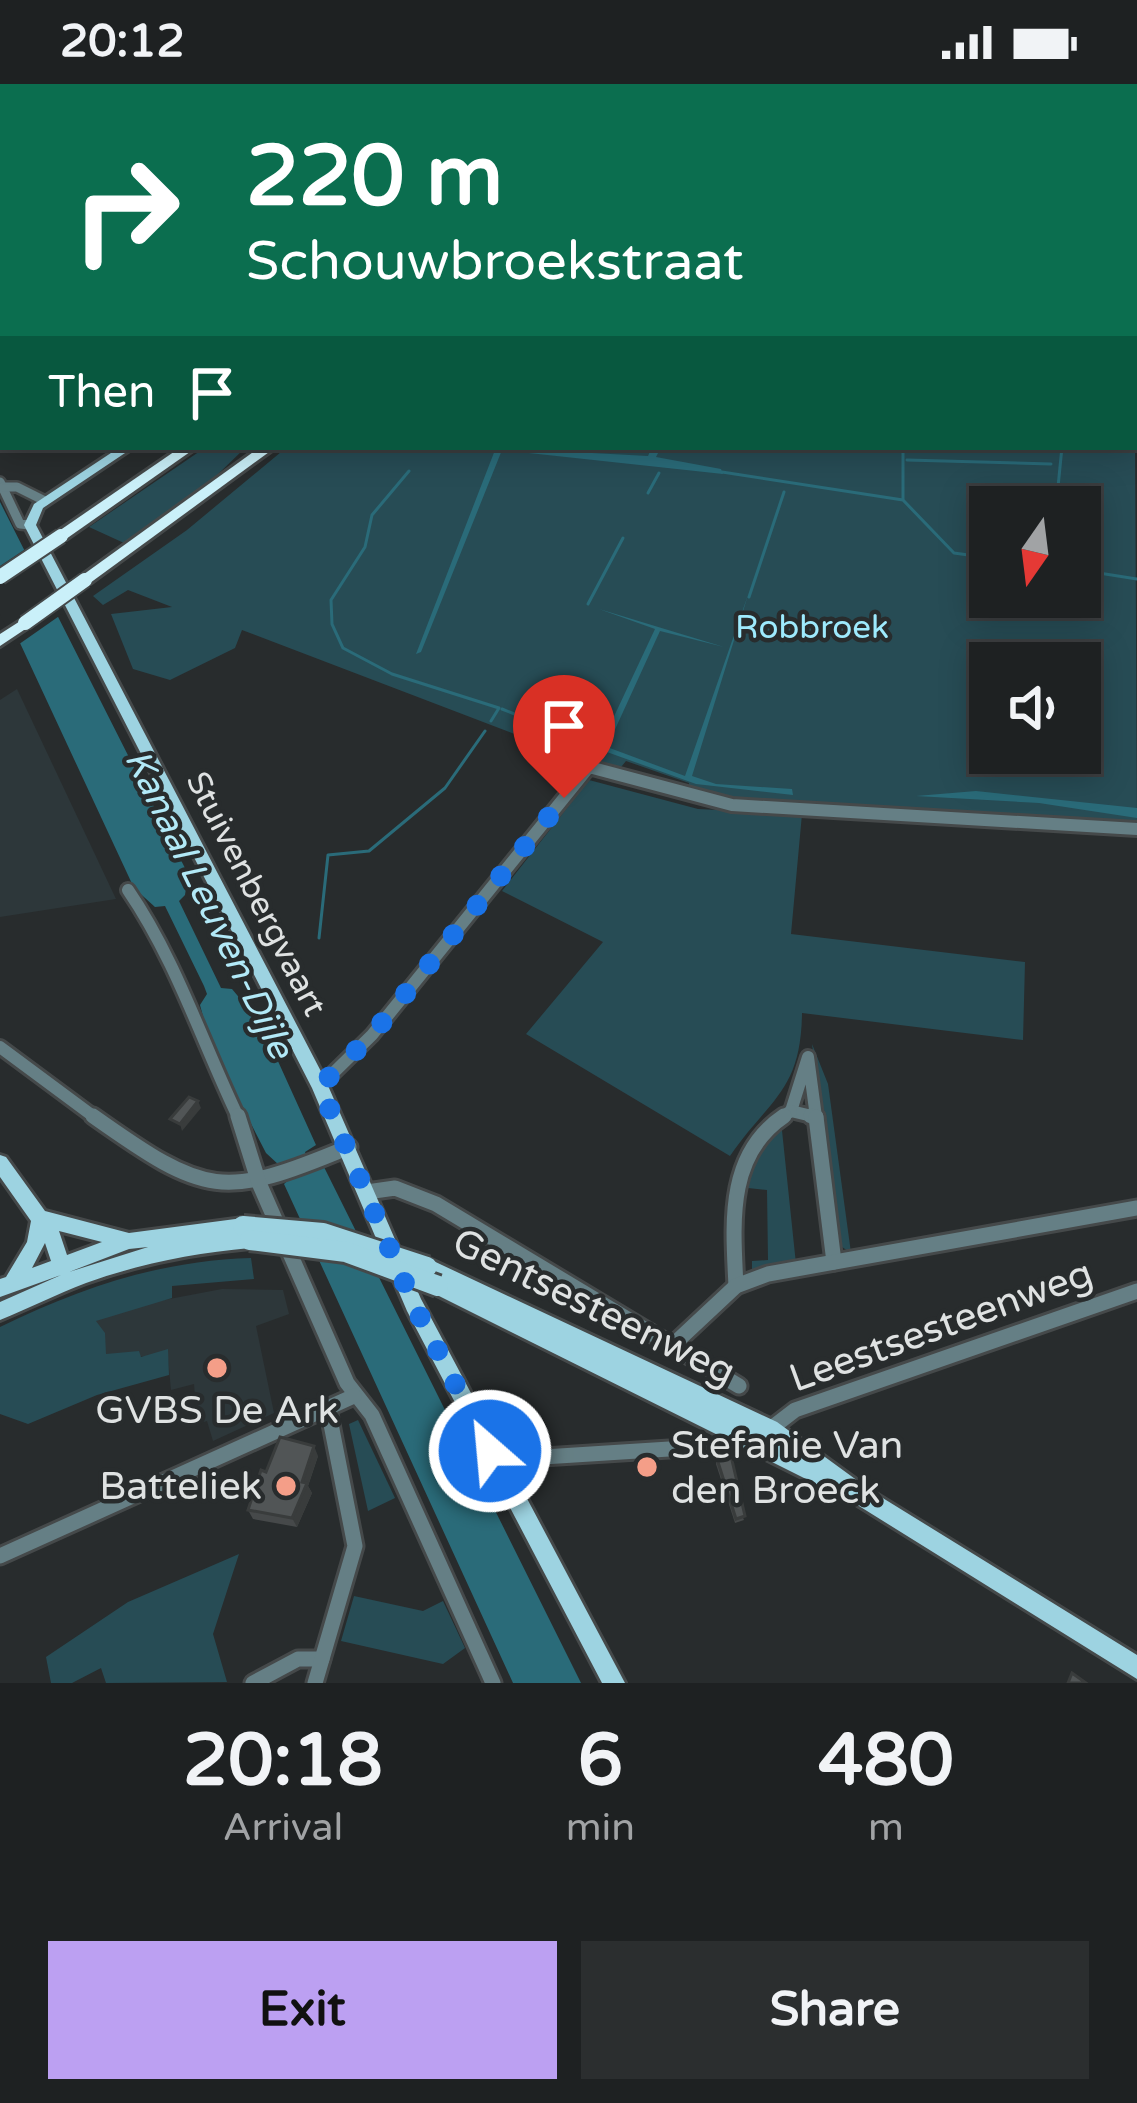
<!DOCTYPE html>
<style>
:root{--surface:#1e2122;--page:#2b2e2f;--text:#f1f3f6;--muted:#a1a3a5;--line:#3c3e40;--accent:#bca0f2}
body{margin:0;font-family:"Varela Round",sans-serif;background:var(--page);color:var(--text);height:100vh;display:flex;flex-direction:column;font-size:45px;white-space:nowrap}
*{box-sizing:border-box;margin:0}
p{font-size:39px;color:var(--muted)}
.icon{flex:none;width:66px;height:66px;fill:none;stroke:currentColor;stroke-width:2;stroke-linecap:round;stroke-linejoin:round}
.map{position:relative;height:1599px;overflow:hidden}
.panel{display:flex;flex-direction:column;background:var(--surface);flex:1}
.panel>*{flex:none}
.guide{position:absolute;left:0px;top:0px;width:1137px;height:366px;box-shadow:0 6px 30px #0003,0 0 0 3px var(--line);background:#0b6e4f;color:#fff;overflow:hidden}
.needle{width:78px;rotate:194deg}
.buttons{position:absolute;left:969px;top:402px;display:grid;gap:24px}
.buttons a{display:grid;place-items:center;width:132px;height:132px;border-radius:0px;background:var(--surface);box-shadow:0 6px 30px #0003,0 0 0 3px var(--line);font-size:60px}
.pin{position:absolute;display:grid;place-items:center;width:102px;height:102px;color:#fff;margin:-123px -51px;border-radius:50% 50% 50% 0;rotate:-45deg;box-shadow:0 0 12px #0007}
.pin .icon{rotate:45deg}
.me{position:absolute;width:132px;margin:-66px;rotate:333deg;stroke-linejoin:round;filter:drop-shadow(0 0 9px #0008)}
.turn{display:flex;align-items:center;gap:42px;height:252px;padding:0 48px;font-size:54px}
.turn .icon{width:156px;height:156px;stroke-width:2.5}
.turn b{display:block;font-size:84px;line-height:102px}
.then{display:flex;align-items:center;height:114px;padding:0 48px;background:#0003;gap:24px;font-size:45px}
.eta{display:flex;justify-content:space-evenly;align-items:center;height:204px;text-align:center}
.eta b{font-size:72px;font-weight:700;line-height:84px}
.action{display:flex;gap:24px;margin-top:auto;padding:24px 48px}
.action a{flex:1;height:138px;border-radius:0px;background:var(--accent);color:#111;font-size:48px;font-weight:700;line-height:138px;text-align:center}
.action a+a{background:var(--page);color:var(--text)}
.status{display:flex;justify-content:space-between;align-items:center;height:84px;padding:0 60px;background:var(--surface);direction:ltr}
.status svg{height:33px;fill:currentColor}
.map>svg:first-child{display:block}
.built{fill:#2d373a}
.green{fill:#274c55;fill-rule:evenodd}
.water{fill:#2a6b79}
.pier{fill:#282c2d}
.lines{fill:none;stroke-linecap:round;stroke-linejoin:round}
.stream{stroke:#2a6b79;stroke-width:3}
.minor-far3-casing{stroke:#45494a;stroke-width:10}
.minor-far2-casing{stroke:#45494a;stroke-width:14}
.minor-far1-casing{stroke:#45494a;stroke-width:18}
.minor-casing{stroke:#45494a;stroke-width:21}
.major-casing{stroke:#45494a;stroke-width:6}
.highway-casing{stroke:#45494a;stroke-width:6}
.minor-far3{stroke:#657f85;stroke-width:8}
.minor-far2{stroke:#657f85;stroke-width:9}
.minor-far1{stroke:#657f85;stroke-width:12}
.minor{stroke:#657f85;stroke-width:15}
.major{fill:#9dd3e1;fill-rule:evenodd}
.highway{fill:#caf0f9;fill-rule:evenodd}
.major-bridge-casing{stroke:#45494a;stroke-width:26;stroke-linecap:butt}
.highway-bridge-casing{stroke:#45494a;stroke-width:18;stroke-linecap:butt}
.major-bridge{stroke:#9dd3e1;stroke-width:20}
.highway-bridge{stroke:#caf0f9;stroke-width:14}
.wall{fill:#46494a}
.shaded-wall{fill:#393c3c}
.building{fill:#515556;stroke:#393c3c;stroke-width:3}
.route{stroke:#1a73e8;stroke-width:21;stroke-dasharray:0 37.8}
.poi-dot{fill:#f49e88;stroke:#282c2d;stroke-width:4.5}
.labels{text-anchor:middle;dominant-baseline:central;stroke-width:9;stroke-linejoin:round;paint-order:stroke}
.park-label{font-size:33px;fill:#9eeafd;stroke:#282c2d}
.street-label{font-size:33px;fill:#dfe2e2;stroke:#282c2d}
.water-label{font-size:36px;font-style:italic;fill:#b2e9f7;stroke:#282c2d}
.near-street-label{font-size:39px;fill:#dfe2e2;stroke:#282c2d}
.near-poi-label{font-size:39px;fill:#dfe2e2;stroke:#282c2d}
</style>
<div class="status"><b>20:12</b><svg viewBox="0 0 49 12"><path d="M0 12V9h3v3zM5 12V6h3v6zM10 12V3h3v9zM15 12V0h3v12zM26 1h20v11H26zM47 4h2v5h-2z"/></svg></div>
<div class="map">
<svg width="1137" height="1599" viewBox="0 0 1137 1599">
<rect width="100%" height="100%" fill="#282c2d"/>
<g class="built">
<polygon points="17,605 116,815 0,833 0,616"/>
<polygon points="222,1205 283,1206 289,1230 256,1242 274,1329 213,1357 207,1337 197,1340 194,1300 171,1306 168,1274 106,1270 95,1237 143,1220"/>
</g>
<g class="green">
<polygon points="684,0 1128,0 1130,3 689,3"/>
<path d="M1134,151L1137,742L734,716L689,707V699L626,677L617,688L604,684L242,546L235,564L170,596L133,585L111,530L172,523L128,506L103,521L93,512L187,446L287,363H1134ZM990,423H1080V513H990ZM990,579H1080V669H990Z"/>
<polygon points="206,363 246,363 215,393 124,459 89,443"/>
<path d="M589,696L698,725L802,730L791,850L1025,878L1023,956L802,929C801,1008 769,1015 730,1072L526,950L603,858L502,807Z"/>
<polygon points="812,960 828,1000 851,1169 839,1161"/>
<polygon points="781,1037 796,1180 752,1187 752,1177 768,1176 767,1106 739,1103 747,1077"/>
<path d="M251,1174L254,1195L172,1202V1214L96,1237L105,1249L106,1270L139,1267L141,1273L168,1265L169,1291L97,1311L28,1340L0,1330V1243C82,1203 159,1177 251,1174Z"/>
<polygon points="358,1336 395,1414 368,1427 349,1340"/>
<polygon points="239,1470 213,1550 227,1598 106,1599 101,1584 72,1599 51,1599 46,1573 128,1518"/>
<polygon points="354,1512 423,1527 443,1517 465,1564 443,1580 341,1557"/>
</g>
<g class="water">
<polygon points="478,363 648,372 652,363 661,363 656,373 721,385 723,390 502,366 421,568 416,570 495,366"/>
<polygon points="0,418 188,790 185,811 179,817 221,904 232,905 262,941 263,949 271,947 272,964 316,1061 305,1068 312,1086 324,1083 581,1599 513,1599 284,1100 295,1090 289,1080 279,1081 266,1069 211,962 200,921 207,910 204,902 165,822 155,823 134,804 0,516"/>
<polygon points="748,511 692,692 716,700 792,705 793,711 696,700 540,644 548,641 597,661 602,658 655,545 599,525 724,563 660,547 607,663 685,692"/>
<polygon points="976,707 1137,724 1137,734 1039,719 916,712"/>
</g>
<polygon class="pier" points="30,462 65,528 15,563 0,530 0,482"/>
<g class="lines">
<g class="stream">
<polyline points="894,0 904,3"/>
<polyline points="903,363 903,415"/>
<polyline points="461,366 473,363"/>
<polyline points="907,376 1051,380"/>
<polyline points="409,387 372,431 365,463 331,516 332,540 343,564 392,590 499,624 491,637"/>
<polyline points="722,388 903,416 954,469 990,474"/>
<polyline points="648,409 659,389"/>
<polyline points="1056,423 1062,363"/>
<polyline points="1080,486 1137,495"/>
<polyline points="749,513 784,408"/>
<polyline points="588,520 623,454"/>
<polyline points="502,625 534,638"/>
<polyline points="319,854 328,771 369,767 445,704 485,647"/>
</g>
<g class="minor-far3-casing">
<polyline id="minor-far3" points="637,0 642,3"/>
</g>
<g class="minor-far2-casing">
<g id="minor-far2">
<polyline points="0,398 20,440 30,441"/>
<polyline points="3,403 17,403 45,417"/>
</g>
</g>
<g class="minor-far1-casing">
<g id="minor-far1">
<path d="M128,806C176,876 202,958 239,1035"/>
<polyline points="0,963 97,1035"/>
<polygon points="808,973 816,1033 791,1027"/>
<polyline points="320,1002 372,951 589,683 732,721 1137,745"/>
<polyline points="779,1035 791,1027"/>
</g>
</g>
<g class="minor-casing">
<g id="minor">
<path d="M93,1032C206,1112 222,1116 349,1063"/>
<polyline points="238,1032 259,1099 347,1299 372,1331 493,1599"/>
<polyline points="811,1032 816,1033"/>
<polyline points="816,1033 834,1178"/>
<polyline points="367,1108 395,1104 436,1120 739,1302"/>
<path d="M736,1202C733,1140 726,1071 784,1032"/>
<polyline points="674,1260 736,1202 768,1190 1137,1124"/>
<polyline points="769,1346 795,1326 1137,1207"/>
<polyline points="495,1376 732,1361"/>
<polyline points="0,1472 354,1312"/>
<polyline points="253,1599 298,1575 322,1575"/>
<polyline points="315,1599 355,1462 328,1325"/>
</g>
</g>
<g class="major-casing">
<g id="major">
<polygon points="539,0 547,0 545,3 537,3"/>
<polygon points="120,363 134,363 43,424 36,441 326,997 421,1215 625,1599 602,1599 407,1227 312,1004 24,441 34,420"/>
<path d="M0,1071L6,1073L45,1127L129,1149L243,1134L249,1136L252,1142L250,1148L256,1150L259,1156L256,1162L250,1164C194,1169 139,1180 86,1199C57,1210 29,1224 0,1236V1218L61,1191L0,1213V1195L6,1193L27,1158L31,1137L0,1093ZM59,1147L102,1158L67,1171ZM45,1159L51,1177L32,1184ZM148,1163L69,1188L129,1165Z"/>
<polygon points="427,1174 777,1338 873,1408 1137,1571 1137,1595 859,1422 837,1406 833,1408 826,1405 431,1208 429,1202 433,1195 420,1189 418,1183 420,1177"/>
</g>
</g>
<g class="highway-casing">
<g id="highway">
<polygon points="571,0 581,0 579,3 569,3"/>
<polygon points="619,0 629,0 627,3 617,3"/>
<polygon points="181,363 197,363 66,455 56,455 56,449"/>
<polygon points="260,363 276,363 90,499 80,499 80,493"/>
<polygon points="25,534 33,539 30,542 0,562 0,550"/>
</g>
</g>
<use href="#minor-far3" class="minor-far3"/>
<use href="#minor-far2" class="minor-far2"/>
<use href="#minor-far1" class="minor-far1"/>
<use href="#minor" class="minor"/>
<use href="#major" class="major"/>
<use href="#highway" class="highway"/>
<g class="major-bridge-casing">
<g id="major-bridge">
<polyline points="243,1142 323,1149 427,1183"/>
<polyline points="250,1156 346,1168 438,1202"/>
</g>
</g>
<g class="highway-bridge-casing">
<g id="highway-bridge">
<polyline points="0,493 61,452"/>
<polyline points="25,539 85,496"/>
</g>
</g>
<use href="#major-bridge" class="major-bridge"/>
<use href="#highway-bridge" class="highway-bridge"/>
</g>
<g class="wall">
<polygon points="318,1372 308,1402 312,1409 297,1443 253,1435 248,1426 266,1388"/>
<polygon points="641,1374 655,1387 654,1392 642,1393"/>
<polygon points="717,1375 744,1436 735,1439 716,1380"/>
</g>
<g class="shaded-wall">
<polygon points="198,1017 201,1024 182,1047 180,1040"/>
<polygon points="314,1362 318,1372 308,1402 312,1409 297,1443 292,1434"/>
</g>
<g class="building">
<polygon points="189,1013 198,1017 180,1040 170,1035"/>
<polygon points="280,1353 314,1362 302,1398 307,1399 292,1434 248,1426 261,1386 266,1388"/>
<polygon points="731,1372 745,1432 736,1435 717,1375"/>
<polygon points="653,1373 655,1387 642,1388 641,1374"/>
<polygon points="1072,1589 1086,1599 1068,1599"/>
</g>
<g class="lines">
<polyline class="route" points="490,1367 414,1221 320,1002 372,951 564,714"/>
</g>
<g class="poi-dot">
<circle cx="217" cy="1284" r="12"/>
<circle cx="647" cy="1383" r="12"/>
<circle cx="286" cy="1402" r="12"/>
</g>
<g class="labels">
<g class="park-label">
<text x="812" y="543">Robbroek</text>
</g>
<g class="street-label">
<text transform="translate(256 810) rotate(63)">Stuivenbergvaart</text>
</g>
<g class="water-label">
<text transform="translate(209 820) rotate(64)">Kanaal Leuven-Dijle</text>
</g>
<g class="near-street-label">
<text transform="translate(594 1223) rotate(26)">Gentsesteenweg</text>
<text transform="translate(941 1242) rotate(-20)">Leestsesteenweg</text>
</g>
<g class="near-poi-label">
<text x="217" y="1326">GVBS De Ark</text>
<text x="671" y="1361" text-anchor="start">Stefanie Van<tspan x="671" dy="45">den Broeck</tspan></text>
<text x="262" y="1402" text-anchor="end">Batteliek</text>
</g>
</g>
</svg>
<div class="buttons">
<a><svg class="needle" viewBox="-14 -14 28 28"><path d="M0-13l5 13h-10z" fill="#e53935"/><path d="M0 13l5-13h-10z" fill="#a1a3a5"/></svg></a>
<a><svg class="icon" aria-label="sound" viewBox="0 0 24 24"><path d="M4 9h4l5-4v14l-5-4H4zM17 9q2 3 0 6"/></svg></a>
</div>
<div class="pin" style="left:564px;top:714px;background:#d93025"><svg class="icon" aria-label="arrive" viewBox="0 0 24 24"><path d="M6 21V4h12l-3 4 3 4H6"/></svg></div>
<svg class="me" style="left:490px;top:1367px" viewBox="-20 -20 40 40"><circle r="17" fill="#1a73e8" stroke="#fff" stroke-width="3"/><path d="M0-11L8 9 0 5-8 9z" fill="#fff"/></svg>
<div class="guide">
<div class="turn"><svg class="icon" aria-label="right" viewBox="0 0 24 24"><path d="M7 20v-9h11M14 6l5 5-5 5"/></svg><div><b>220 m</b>Schouwbroekstraat</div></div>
<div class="then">Then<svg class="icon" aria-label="arrive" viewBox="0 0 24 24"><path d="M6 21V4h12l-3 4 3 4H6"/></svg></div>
</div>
</div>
<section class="panel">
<div class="eta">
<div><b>20:18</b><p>Arrival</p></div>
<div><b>6</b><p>min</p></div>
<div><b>480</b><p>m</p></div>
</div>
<div class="action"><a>Exit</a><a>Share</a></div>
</section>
